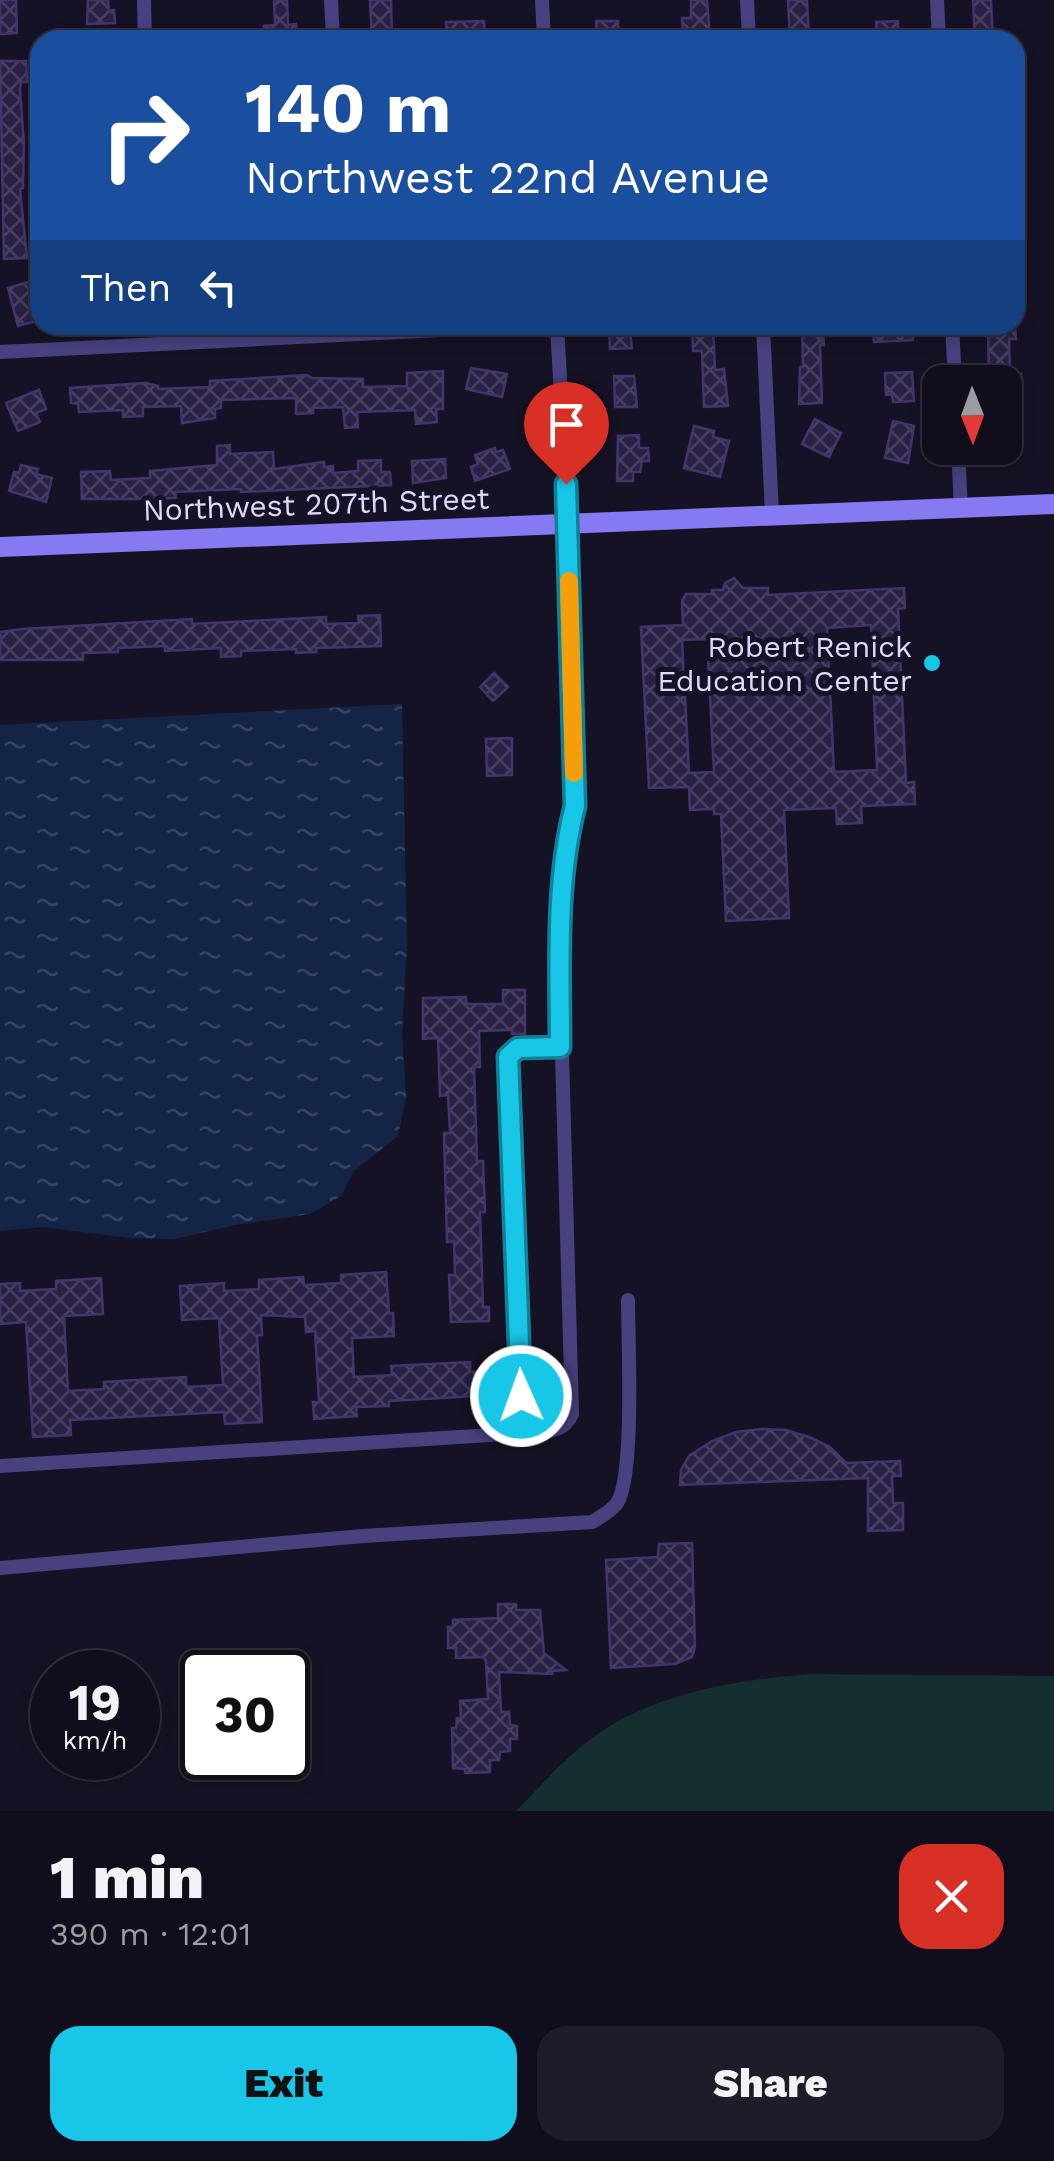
<!DOCTYPE html>
<meta charset="utf-8">
<style>
:root{--surface:#100e1c;--page:#1e1c29;--text:#f1f3f6;--muted:#9c9ca3;--line:#302e3b;--accent:#18c6e8}
body{margin:0;font-family:"Work Sans",sans-serif;background:var(--page);color:var(--text);height:100vh;display:flex;flex-direction:column;font-size:38px;white-space:nowrap}
*{box-sizing:border-box;margin:0}
p{font-size:32px;color:var(--muted)}
.icon{flex:none;width:55px;height:55px;fill:none;stroke:currentColor;stroke-width:2;stroke-linecap:round;stroke-linejoin:round}
.map{position:relative;height:1811px;overflow:hidden}
.drawer{display:flex;flex-direction:column;background:var(--surface);flex:1}
.drawer>*{flex:none}
.guide{position:absolute;left:30px;top:30px;width:995px;height:305px;border-radius:30px;box-shadow:0 5px 15px #0003,0 0 0 2px var(--line);background:#1a4fa0;color:#fff;overflow:hidden}
.needle{width:65px;rotate:179deg}
.fabs{position:absolute;left:922px;top:365px;display:grid;gap:20px}
.fabs a{display:grid;place-items:center;width:100px;height:100px;border-radius:20px;background:var(--surface);box-shadow:0 5px 15px #0003,0 0 0 2px var(--line);font-size:50px}
.speed{position:absolute;left:30px;top:1650px;display:flex;gap:20px;font-size:50px;font-weight:700;text-align:center}
.speed>*{display:grid;place-content:center;width:130px;height:130px;border-radius:50%;background:var(--surface);box-shadow:0 5px 15px #0003,0 0 0 2px var(--line);line-height:1}
.speed small{font-size:25px;font-weight:400}
.speed .limit{border:5px solid #111;border-radius:15px;background:#fff;color:#111}
.pin{position:absolute;display:grid;place-items:center;width:85px;height:85px;color:#fff;margin:-102px -42px;border-radius:50% 50% 50% 0;rotate:-45deg;box-shadow:0 0 10px #0007}
.pin .icon{rotate:45deg}
.me{position:absolute;width:110px;margin:-55px;rotate:358deg;stroke-linejoin:round;filter:drop-shadow(0 0 8px #0008)}
.turn{display:flex;align-items:center;gap:35px;height:210px;padding:0 50px;font-size:45px}
.turn .icon{width:130px;height:130px;stroke-width:2.5}
.turn b{display:block;font-size:70px;line-height:85px}
.then{display:flex;align-items:center;height:95px;padding:0 50px;background:#0003;gap:20px;font-size:38px}
.round{display:grid;place-items:center;flex:none;width:105px;height:105px;border-radius:30px;background:var(--page)}
.head{display:flex;align-items:center;justify-content:space-between;height:170px;padding:0 50px}
h1{font-size:60px;font-weight:800;line-height:75px}
.primary-button{display:flex;gap:20px;margin-top:auto;padding:20px 50px}
.primary-button a{flex:1;height:115px;border-radius:30px;background:var(--accent);color:#111;font-size:40px;font-weight:800;line-height:115px;text-align:center}
.primary-button a+a{background:var(--page);color:var(--text)}
.map>svg:first-child{display:block}
.green{fill:#152e2f}
.water{fill:url(#water-ripples)}
.building{fill:url(#building-cross-hatch);stroke:#43346e;stroke-width:2.5;fill-rule:evenodd}
.lines{fill:none;stroke-linecap:round;stroke-linejoin:round}
.street{stroke:#48417f;stroke-width:14}
.secondary{stroke:#857af2;stroke-width:20}
.route-casing{stroke:#108197;stroke-width:25}
.route{stroke:#18c6e8;stroke-width:18}
.slow{stroke:#f59e0b;stroke-width:18}
.poi-dot{fill:#18c6e8;stroke:#161225;stroke-width:4}
.labels{text-anchor:middle;dominant-baseline:central;stroke-width:10;stroke-linejoin:round;paint-order:stroke}
.street-label{font-size:30px;fill:#e0d9fb;stroke:#161225}
.poi-label{font-size:30px;fill:#e0d9fb;stroke:#161225;text-anchor:end}
</style>
<div class="map">
<svg width="1054" height="1811" viewBox="0 0 1054 1811">
<defs>
<pattern id="water-ripples" width="26" height="14" patternUnits="userSpaceOnUse" patternTransform="scale(2.5)"><rect width="26" height="14" fill="#142447"/><path d="M2 4q2-2 4 0t4 0M15 11q2-2 4 0t4 0" fill="none" stroke="#364362"/></pattern>
<pattern id="building-cross-hatch" width="8" height="8" patternUnits="userSpaceOnUse" patternTransform="scale(2.5)"><rect width="8" height="8" fill="#292044"/><path d="M0 0l8 8M0 8l8-8" fill="none" stroke="#484060"/></pattern>
</defs>
<rect width="100%" height="100%" fill="#161225"/>
<path class="green" d="M811,1674L1054,1676V1811H516C538,1789 559,1764 583,1745C645,1694 733,1680 811,1674Z"/>
<polygon class="water" points="402,704 407,945 402,1035 406,1096 398,1136 354,1171 341,1196 310,1214 235,1225 174,1239 129,1238 43,1227 0,1231 0,725"/>
<g class="building">
<polygon points="0,0 16,0 17,33 0,34"/>
<polygon points="88,0 108,0 109,11 114,10 115,23 87,24"/>
<polygon points="274,0 287,0 288,25 296,24 297,40 265,40 264,26 275,25"/>
<polygon points="370,0 391,0 392,40 372,40"/>
<polygon points="691,0 707,0 710,40 683,39 682,18 691,18"/>
<polygon points="788,0 807,0 809,40 790,40"/>
<polygon points="973,0 991,0 993,40 975,40"/>
<polygon points="484,21 485,40 447,40 446,22"/>
<polygon points="596,21 618,21 619,40 604,40 604,36 597,36"/>
<polygon points="898,21 898,40 877,40 876,22"/>
<polygon points="0,61 26,61 27,82 21,82 20,90 24,143 23,188 20,189 27,258 4,259"/>
<polygon points="31,281 40,320 18,326 8,288"/>
<polygon points="609,325 629,325 632,348 610,349"/>
<polygon points="713,325 715,370 724,369 728,406 704,407 702,351 693,351 692,326"/>
<polygon points="802,325 821,325 823,329 824,345 820,345 822,403 799,404 800,367 803,367"/>
<polygon points="873,325 913,325 913,340 874,342"/>
<polygon points="988,325 1015,325 1016,339 1009,339 1010,375 1021,374 1021,393 1005,394 1005,382 989,382"/>
<polygon points="471,368 507,374 502,397 466,389"/>
<polygon points="443,371 443,409 436,409 437,422 416,424 415,410 357,412 358,427 345,428 343,407 313,408 313,413 296,414 296,398 221,400 221,408 215,409 215,418 182,423 181,406 143,407 143,416 123,417 123,410 79,412 78,404 71,403 70,388 146,383 158,386 158,389 210,387 210,381 307,375 312,378 363,379 363,387 407,386 407,373"/>
<polygon points="912,372 914,401 893,402 892,394 886,395 885,373"/>
<polygon points="614,376 634,376 637,407 615,407"/>
<polygon points="39,390 46,409 36,413 40,422 18,431 6,403"/>
<polygon points="815,419 841,433 829,457 802,444"/>
<polygon points="893,421 914,426 908,463 885,458"/>
<polygon points="694,426 714,431 713,437 729,441 720,477 684,468"/>
<polygon points="639,435 639,448 648,448 649,461 642,461 640,472 633,472 633,481 617,481 618,436"/>
<polygon points="230,445 230,454 273,452 274,469 324,462 324,467 333,466 333,473 358,471 358,461 381,460 381,472 390,472 391,485 241,492 241,489 175,492 176,498 151,499 82,499 81,472 110,471 111,480 150,478 150,471 217,465 217,446"/>
<polygon points="495,448 496,452 503,450 510,469 475,481 471,467 478,464 475,455"/>
<polygon points="445,459 446,478 413,483 412,461"/>
<polygon points="21,465 38,469 36,474 52,478 46,502 9,491 14,472 19,473"/>
<path d="M734,578L743,588H768V595L904,588L905,608L898,609L906,783L914,782L915,804L861,806L862,823L837,824L836,808L784,810L789,918L726,921L721,814H714V809L690,810L689,787L649,788L641,627L683,625L682,601L686,594H712V590H723L725,583ZM871,625L877,770L834,772L827,628ZM707,639L714,772L689,773L682,640Z"/>
<polygon points="380,615 381,646 316,648 316,652 296,653 296,649 241,651 241,656 221,657 221,648 165,651 165,646 118,648 118,652 83,653 83,660 0,660 0,632 23,629 192,619 192,624 326,617 326,624 359,623 358,616"/>
<polygon points="494,673 508,687 493,701 480,687"/>
<polygon points="512,738 512,775 487,776 486,739"/>
<polygon points="503,990 525,990 525,1034 512,1034 512,1030 479,1031 480,1067 474,1067 477,1161 483,1161 485,1212 480,1212 483,1307 489,1307 489,1321 451,1322 449,1275 455,1275 454,1241 447,1242 444,1133 450,1133 448,1095 440,1096 438,1038 423,1039 423,998 466,997 466,1004 503,1004"/>
<polygon points="386,1272 389,1313 393,1313 394,1336 352,1338 354,1377 392,1375 391,1366 470,1362 470,1372 489,1371 490,1399 476,1400 476,1396 389,1401 389,1406 356,1407 357,1416 314,1419 313,1402 319,1402 315,1331 306,1332 305,1317 261,1315 262,1335 257,1335 262,1422 225,1424 224,1412 70,1420 71,1435 33,1437 26,1322 0,1324 0,1284 20,1283 20,1291 56,1289 56,1281 101,1278 103,1314 64,1316 68,1391 104,1389 104,1382 186,1377 186,1387 223,1385 219,1318 182,1320 180,1286 224,1283 224,1291 259,1289 259,1280 303,1277 304,1285 341,1283 341,1275"/>
<polygon points="762,1429 786,1430 809,1437 830,1447 846,1463 900,1461 901,1476 892,1476 893,1503 903,1503 903,1530 868,1531 868,1478 680,1485 681,1470 689,1456 712,1441 736,1432"/>
<polygon points="692,1543 695,1647 692,1657 675,1664 611,1668 606,1560 658,1557 659,1544"/>
<polygon points="498,1604 516,1604 516,1610 540,1610 544,1653 566,1670 552,1671 552,1674 499,1672 501,1712 509,1712 510,1725 517,1726 517,1739 510,1739 510,1751 500,1752 499,1760 490,1760 490,1772 465,1773 465,1769 453,1768 452,1728 456,1728 457,1718 461,1718 460,1701 488,1699 486,1662 484,1657 456,1658 456,1648 448,1648 448,1627 453,1627 453,1620 498,1618"/>
</g>
<g class="lines">
<g class="street">
<polyline points="144,0 145,40"/>
<polyline points="331,0 333,40"/>
<polyline points="542,0 544,40"/>
<polyline points="747,0 749,40"/>
<polyline points="937,0 939,40"/>
<polyline points="763,325 772,515"/>
<polyline points="952,325 955,382"/>
<polyline points="0,352 538,325"/>
<polyline points="958,448 961,509"/>
<polyline points="522,1433 508,1057 518,1048 560,1047"/>
<path d="M0,1466L522,1433C542,1431 563,1435 572,1414L559,945L570,827L575,806L568,524L557,325"/>
<path d="M0,1568L363,1536L592,1522C600,1517 612,1511 617,1503C635,1476 628,1339 628,1300"/>
</g>
<polyline class="secondary" points="0,547 1054,504"/>
</g>
<g class="lines">
<g class="route-casing">
<path id="route" d="M521,1396L508,1057L518,1048L560,1047C560,968 555,883 575,806L566,484"/>
</g>
<use href="#route" class="route"/>
<polyline class="slow" points="569,581 574,773"/>
</g>
<circle class="poi-dot" cx="932" cy="663" r="10"/>
<g class="labels">
<g class="street-label">
<text transform="translate(316 504) rotate(-2)">Northwest 207th Street</text>
</g>
<g class="poi-label">
<text x="912" y="646">Robert Renick<tspan x="912" dy="34">Education Center</tspan></text>
</g>
</g>
</svg>
<div class="fabs">
<a><svg class="needle" viewBox="-14 -14 28 28"><path d="M0-13l5 13h-10z" fill="#e53935"/><path d="M0 13l5-13h-10z" fill="#9c9ca3"/></svg></a>
</div>
<div class="speed"><div>19<small>km/h</small></div><div class="limit">30</div></div>
<div class="pin" style="left:566px;top:484px;background:#d93025"><svg class="icon" aria-label="arrive" viewBox="0 0 24 24"><path d="M6 21V4h12l-3 4 3 4H6"/></svg></div>
<svg class="me" style="left:521px;top:1396px" viewBox="-20 -20 40 40"><circle r="17" fill="#18c6e8" stroke="#fff" stroke-width="3"/><path d="M0-11L8 9 0 5-8 9z" fill="#fff"/></svg>
<div class="guide">
<div class="turn"><svg class="icon" aria-label="right" viewBox="0 0 24 24"><path d="M7 20v-9h11M14 6l5 5-5 5"/></svg><div><b>140 m</b>Northwest 22nd Avenue</div></div>
<div class="then">Then<svg class="icon" aria-label="left" viewBox="0 0 24 24"><path d="M17 20v-9H6M10 6l-5 5 5 5"/></svg></div>
</div>
</div>
<section class="drawer">
<div class="head"><div><h1>1 min</h1><p>390 m · 12:01</p></div><a class="round" style="background:#d93025;color:#fff"><svg class="icon" aria-label="close" viewBox="0 0 24 24"><path d="M6 6l12 12M18 6L6 18"/></svg></a></div>
<div class="primary-button"><a>Exit</a><a>Share</a></div>
</section>
